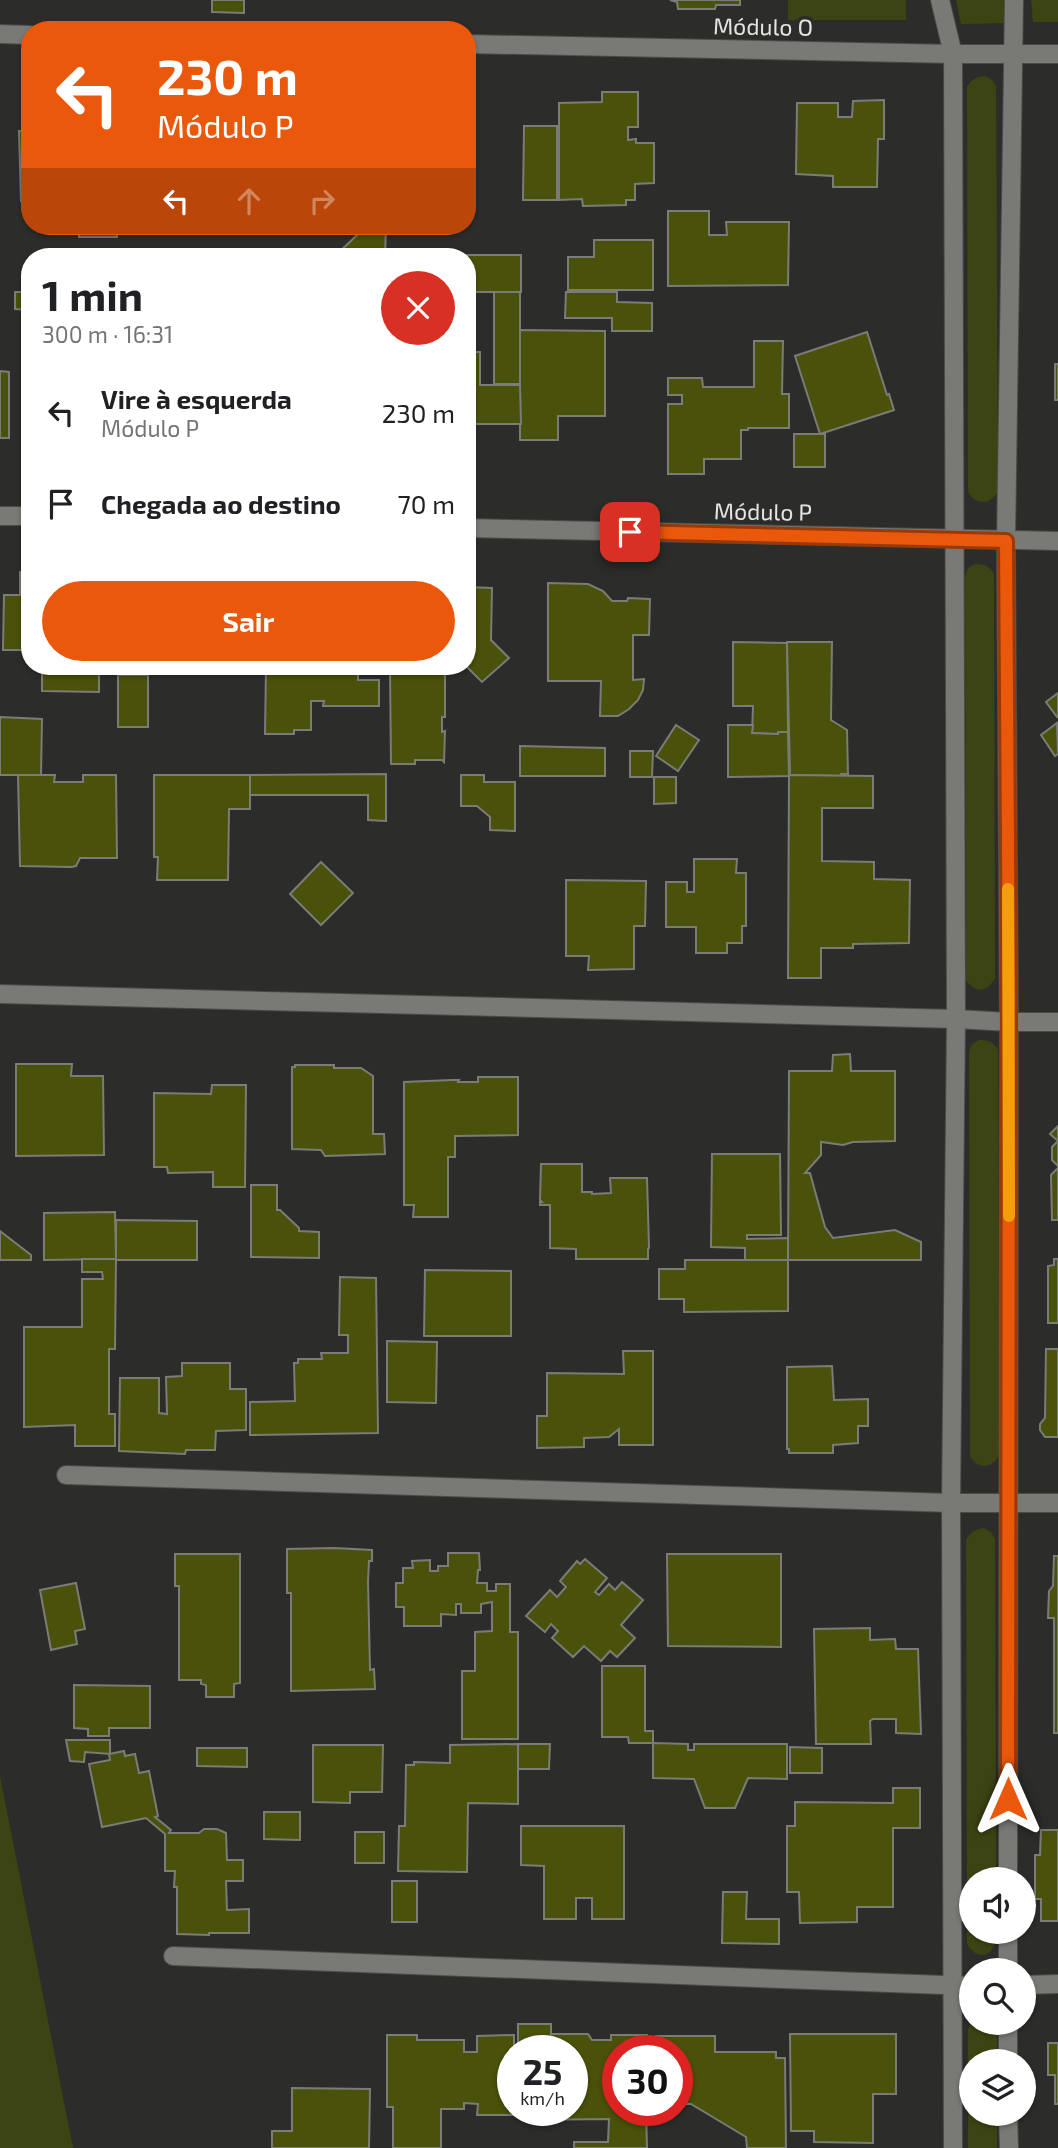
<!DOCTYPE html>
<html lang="pt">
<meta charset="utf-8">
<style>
:root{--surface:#fff;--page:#f2f2f2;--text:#202124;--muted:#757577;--accent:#ea580c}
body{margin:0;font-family:"Exo 2",sans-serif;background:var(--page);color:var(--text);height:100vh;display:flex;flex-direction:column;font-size:26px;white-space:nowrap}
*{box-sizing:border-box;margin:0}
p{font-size:23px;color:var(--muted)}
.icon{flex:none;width:38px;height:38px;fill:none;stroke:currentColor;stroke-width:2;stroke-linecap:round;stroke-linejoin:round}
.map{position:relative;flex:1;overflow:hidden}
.details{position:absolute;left:21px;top:248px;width:455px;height:427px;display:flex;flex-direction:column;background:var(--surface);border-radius:28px;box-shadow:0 2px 5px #0004}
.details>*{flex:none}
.guide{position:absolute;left:21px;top:21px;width:455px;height:214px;border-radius:28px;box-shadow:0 2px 5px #0004;background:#ea580c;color:#fff;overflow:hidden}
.tools{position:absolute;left:959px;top:1867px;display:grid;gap:14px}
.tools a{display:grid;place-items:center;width:77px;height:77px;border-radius:50%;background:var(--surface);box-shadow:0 2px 5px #0004;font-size:35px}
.speed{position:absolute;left:497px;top:2035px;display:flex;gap:14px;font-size:35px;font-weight:700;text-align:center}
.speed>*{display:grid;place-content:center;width:91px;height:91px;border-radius:50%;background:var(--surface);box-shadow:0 2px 5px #0004;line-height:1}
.speed small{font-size:18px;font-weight:400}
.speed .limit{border:10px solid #d22;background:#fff;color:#111}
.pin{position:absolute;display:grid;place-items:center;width:60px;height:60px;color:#fff;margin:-30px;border-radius:14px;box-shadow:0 4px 10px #0006}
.me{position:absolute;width:77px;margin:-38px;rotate:0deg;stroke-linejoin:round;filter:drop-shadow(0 0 5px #0008)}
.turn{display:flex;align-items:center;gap:24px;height:147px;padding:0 21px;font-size:32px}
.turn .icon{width:91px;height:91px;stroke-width:2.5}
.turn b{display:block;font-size:49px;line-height:60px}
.lanes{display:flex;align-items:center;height:66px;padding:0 21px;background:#0003;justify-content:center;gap:35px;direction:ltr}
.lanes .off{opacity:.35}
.round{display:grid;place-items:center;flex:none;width:74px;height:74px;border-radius:37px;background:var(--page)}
.summary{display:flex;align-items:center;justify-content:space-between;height:119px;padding:0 21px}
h1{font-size:42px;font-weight:700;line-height:52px}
.action{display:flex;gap:14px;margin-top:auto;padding:14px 21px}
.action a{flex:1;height:80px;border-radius:42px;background:var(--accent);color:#fff;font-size:28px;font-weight:700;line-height:80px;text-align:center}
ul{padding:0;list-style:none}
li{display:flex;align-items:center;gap:21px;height:91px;padding:0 21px}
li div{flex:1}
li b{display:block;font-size:26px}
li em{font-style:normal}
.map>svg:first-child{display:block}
.green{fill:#3d4413}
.building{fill:#49510a;stroke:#7b7b78;stroke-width:2}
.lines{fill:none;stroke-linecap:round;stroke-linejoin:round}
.street-casing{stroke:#4b4b49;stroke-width:20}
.street{stroke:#797976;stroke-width:18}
.route-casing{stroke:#983908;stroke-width:18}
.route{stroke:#ea580c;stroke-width:12}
.slow{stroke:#f59e0b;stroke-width:12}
.labels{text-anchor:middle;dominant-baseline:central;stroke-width:7;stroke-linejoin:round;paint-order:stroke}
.street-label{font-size:23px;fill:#e4e4e3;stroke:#2c2d2a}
</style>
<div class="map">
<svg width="1058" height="2148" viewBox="0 0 1058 2148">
<rect width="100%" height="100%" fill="#2c2d2a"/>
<g class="green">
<rect x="788" y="0" width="118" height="20"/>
<polygon points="956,0 1006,0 1005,23 961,24"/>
<polygon points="1031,0 1058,0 1058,22 1033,22"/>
<path d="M985,76L992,80L996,86L998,491C990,505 977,506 968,492L967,87C972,79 976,77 985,76Z"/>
<path d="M975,564C984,564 989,566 994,574L995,978C987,993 975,993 966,980L965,576L968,568Z"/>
<path d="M979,1040C989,1040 993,1042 998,1050L999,1455C992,1469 978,1470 970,1456L969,1052L972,1044Z"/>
<path d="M984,1528L991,1532L995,1539L996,1879L971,1880V1932H997C997,1953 980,1965 967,1944L966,1540C971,1532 975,1529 984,1528Z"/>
<polygon points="0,1776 73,2148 0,2148"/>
<polygon points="971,2022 994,2023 997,2027 997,2061 971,2062 971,2114 997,2114 997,2148 968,2148 968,2029"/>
</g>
<g class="building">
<polygon points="212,0 244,0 244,13 212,12"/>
<polygon points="670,0 740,0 740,5 716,5 715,9 678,9 677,2"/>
<polygon points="602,92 638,92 638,127 628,127 628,140 636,139 636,143 654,143 654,183 635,184 635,200 626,200 626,205 583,206 582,199 559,200 559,103 602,102"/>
<polygon points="884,100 884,139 878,139 877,187 833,187 833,176 796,174 797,103 838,103 838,117 852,117 853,101"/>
<polygon points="524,126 557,126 557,200 523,200"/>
<polygon points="19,131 30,132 30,201 21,201"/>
<polygon points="668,211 709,211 709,235 727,235 726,222 789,222 788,285 668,286"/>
<rect x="79" y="226" width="38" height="11"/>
<polygon points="363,226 386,226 385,257 334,257 357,235"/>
<polygon points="594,240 653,240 653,290 568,290 568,257 594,257"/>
<polygon points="447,255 521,255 521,292 467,292 467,257 447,257"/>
<polygon points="15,292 30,292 30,310 15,309"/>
<rect x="494" y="292" width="26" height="92"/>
<polygon points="566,292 617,292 617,302 652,303 652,331 612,331 612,318 565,318"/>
<polygon points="520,330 605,331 605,416 558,416 558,440 520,440"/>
<polygon points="867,332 887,395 889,394 894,410 820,434 795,356"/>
<polygon points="467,336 474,336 474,352 480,352 480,385 520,385 521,424 467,424"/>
<polygon points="754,341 783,341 782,394 789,394 789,428 748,428 748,430 741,430 741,459 704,459 704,474 668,474 668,404 682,404 682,395 668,395 668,378 702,378 703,387 754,387"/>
<rect x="1055" y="364" width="3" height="36"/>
<polygon points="0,371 9,372 9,438 0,438"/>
<rect x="794" y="434" width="31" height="33"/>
<polygon points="20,572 30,572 30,650 3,650 4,595 20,595"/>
<polygon points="548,583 588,584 603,591 612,601 627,601 628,598 650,599 649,635 633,635 633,680 644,679 643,690 638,700 629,709 618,716 600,716 601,681 548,681"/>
<polygon points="467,587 492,588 491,640 509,658 482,682 467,667 467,631 470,631 470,621 467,620"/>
<polygon points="733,642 787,643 788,732 778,732 778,734 752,733 753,706 733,706"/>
<polygon points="787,642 832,642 831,720 847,730 848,774 841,774 841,776 790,775"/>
<polygon points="42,667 99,667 99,692 42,691"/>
<rect x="204" y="667" width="26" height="5"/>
<polygon points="266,667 358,667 358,680 379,680 379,706 323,706 324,701 311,701 311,730 294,730 294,734 265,734"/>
<polygon points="390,667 445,667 445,717 442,717 442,732 445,731 444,762 442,760 415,760 415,764 391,764"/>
<rect x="118" y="675" width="30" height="52"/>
<polygon points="1058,693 1058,716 1057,717 1046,702"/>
<polygon points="0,717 42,719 41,775 0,775"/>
<polygon points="1057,723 1058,754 1055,756 1041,735"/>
<polygon points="676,725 699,740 678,771 656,756"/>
<polygon points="728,725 753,725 752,733 778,734 778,732 788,732 789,776 728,777"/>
<polygon points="520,746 605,748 605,776 520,776"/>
<polygon points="630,751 653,751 652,777 630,777"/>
<polygon points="386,774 386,821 368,820 368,795 250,795 250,775"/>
<polygon points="18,775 55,775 54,782 83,782 83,775 116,775 117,858 80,858 76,866 71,867 20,866"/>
<polygon points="154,775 250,775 250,809 229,809 228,880 157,880 158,857 154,857"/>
<polygon points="461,775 484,775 484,782 515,782 515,831 490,830 490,817 477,806 461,806"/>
<polygon points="789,775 873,776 873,808 822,808 822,861 874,862 874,879 910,880 909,943 853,944 853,948 821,948 821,978 788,978"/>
<polygon points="654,777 676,777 676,803 654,804"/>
<polygon points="694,859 737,859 736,873 746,873 746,926 742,926 742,943 727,943 727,953 696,953 696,927 666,927 666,882 687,882 687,892 694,892"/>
<polygon points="321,862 353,893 321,925 290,894"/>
<polygon points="566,880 646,881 645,926 634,926 634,969 588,970 589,956 566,956"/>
<polygon points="850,1054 851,1071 895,1071 895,1141 853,1142 843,1145 821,1142 821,1155 805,1173 810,1173 825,1227 833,1238 895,1230 921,1242 921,1260 788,1260 789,1071 832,1071 833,1055"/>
<polygon points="16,1064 72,1064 71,1076 103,1076 104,1155 16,1156"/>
<polygon points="295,1065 334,1065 334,1068 361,1068 373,1076 373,1134 384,1134 385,1154 325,1156 321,1150 292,1149 292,1067 295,1067"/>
<polygon points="478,1077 518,1077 518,1135 455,1136 455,1157 448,1157 448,1217 413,1217 414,1205 404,1205 404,1082 452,1080 459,1080 458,1082 478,1082"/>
<polygon points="212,1085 246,1085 245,1187 213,1187 213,1172 168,1173 167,1167 154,1167 154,1093 211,1094"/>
<polygon points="1058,1126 1058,1166 1052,1160 1052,1147 1058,1141 1050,1134"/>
<polygon points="712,1154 780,1154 781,1235 747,1235 747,1239 788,1238 788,1260 745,1260 745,1248 711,1247"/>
<polygon points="541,1164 582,1164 582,1192 592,1192 592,1194 611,1193 610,1178 647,1178 649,1248 648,1249 648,1259 576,1259 576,1249 550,1248 550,1205 540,1205 540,1202 542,1202 540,1200"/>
<polygon points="1058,1168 1058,1220 1052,1220 1051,1175"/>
<polygon points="251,1185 277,1185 277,1210 280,1210 299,1228 299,1231 319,1232 319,1258 251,1257"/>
<polygon points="115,1212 116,1259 44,1260 44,1213"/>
<polygon points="116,1220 197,1221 197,1260 116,1260"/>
<polygon points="0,1231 31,1255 31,1260 0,1260"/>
<polygon points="82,1259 116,1259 115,1349 109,1349 109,1414 115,1414 115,1446 75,1446 75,1425 24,1427 24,1327 82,1327 82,1279 103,1279 102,1272 82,1272"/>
<polygon points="1054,1259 1058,1259 1058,1323 1048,1323 1048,1266 1054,1265"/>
<polygon points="685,1260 788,1260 788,1311 684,1312 684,1299 659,1299 659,1269 685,1269"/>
<polygon points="425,1270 511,1271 511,1336 424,1336"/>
<polygon points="340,1277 376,1278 378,1433 250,1435 250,1402 295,1401 294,1363 298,1363 298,1359 322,1359 321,1353 348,1353 348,1335 339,1335"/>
<polygon points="387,1341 437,1342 436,1403 387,1402"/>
<polygon points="1046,1349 1058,1349 1058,1437 1045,1437 1040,1430 1040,1424 1045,1418"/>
<polygon points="623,1351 653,1351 653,1445 619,1445 619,1429 609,1437 584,1438 584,1447 537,1448 537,1416 547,1416 547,1373 624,1374"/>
<polygon points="182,1363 230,1363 230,1389 246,1389 246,1430 216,1431 215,1450 186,1450 185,1454 119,1451 120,1378 159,1378 159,1413 167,1414 166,1377 182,1376"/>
<polygon points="832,1366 834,1400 868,1399 868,1426 858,1426 858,1443 833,1445 833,1453 789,1453 789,1449 787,1449 787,1367"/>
<polygon points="334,1548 372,1550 372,1561 369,1561 368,1581 370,1670 374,1669 375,1689 291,1691 291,1593 287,1593 287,1549"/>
<polygon points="448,1553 479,1553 480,1570 478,1570 477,1583 487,1583 487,1591 496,1591 496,1584 510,1584 510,1632 518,1632 518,1739 462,1739 462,1671 475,1671 475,1632 492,1631 492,1602 481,1604 481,1613 461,1613 461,1604 456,1604 456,1615 441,1614 441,1626 404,1626 404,1607 396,1607 396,1583 403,1583 403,1568 413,1568 412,1561 430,1560 430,1571 438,1571 438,1566 448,1566"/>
<polygon points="175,1554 240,1554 240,1683 234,1684 234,1697 206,1697 206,1685 201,1684 201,1680 179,1680 179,1586 175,1586"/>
<polygon points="667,1554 781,1554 781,1647 668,1646"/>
<polygon points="1054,1556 1058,1556 1058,1733 1054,1733 1054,1618 1048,1618 1049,1591 1053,1586"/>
<polygon points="585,1559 607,1578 595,1592 599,1595 609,1584 615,1590 622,1582 643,1600 621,1625 635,1638 617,1657 610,1651 601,1661 584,1646 573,1657 552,1638 558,1631 551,1624 545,1632 526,1616 550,1590 557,1597 566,1587 560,1581 577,1561 580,1564"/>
<polygon points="76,1583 85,1629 75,1631 77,1644 51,1650 40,1590"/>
<polygon points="870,1628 870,1640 895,1639 896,1649 918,1649 921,1734 896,1733 896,1719 873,1719 870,1721 871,1744 816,1744 814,1629"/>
<polygon points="602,1666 645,1666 645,1731 653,1731 653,1743 629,1743 628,1737 602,1737"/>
<polygon points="74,1685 150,1686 150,1728 109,1728 109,1736 88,1736 88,1729 74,1728"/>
<polygon points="66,1740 110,1740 110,1754 85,1752 84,1762 70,1761"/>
<polygon points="653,1743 688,1744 688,1750 694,1750 694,1744 787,1744 787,1779 748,1778 735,1808 705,1808 694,1779 653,1778"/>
<polygon points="518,1744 518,1804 468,1803 467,1872 398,1871 399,1826 405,1826 406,1765 414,1765 414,1762 450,1763 450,1745"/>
<polygon points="518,1744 550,1744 549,1769 518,1769"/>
<polygon points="313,1745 383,1745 382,1792 350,1792 350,1803 313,1802"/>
<polygon points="790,1747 822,1748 822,1773 790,1773"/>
<polygon points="197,1748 247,1748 247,1767 197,1766"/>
<polygon points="124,1751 125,1756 135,1754 139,1773 149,1771 158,1816 155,1817 171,1830 169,1833 199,1833 204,1829 217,1829 226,1833 227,1860 243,1860 243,1881 226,1881 227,1910 249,1909 249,1933 209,1933 209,1935 177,1934 177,1887 174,1887 175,1871 165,1871 165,1834 146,1818 102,1827 89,1764 110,1760 109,1754"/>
<polygon points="893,1788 920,1788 920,1828 893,1828 893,1907 857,1907 857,1922 800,1923 799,1892 787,1892 787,1826 795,1826 795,1802 893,1803"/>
<polygon points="264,1812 300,1812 300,1840 264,1839"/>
<polygon points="521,1826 624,1826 624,1919 592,1919 592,1898 576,1898 576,1919 544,1919 544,1866 521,1865"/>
<polygon points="1041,1830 1058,1830 1058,1921 1041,1921 1041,1899 1035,1899 1035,1855 1040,1855"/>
<rect x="355" y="1832" width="29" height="31"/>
<rect x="392" y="1881" width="25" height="41"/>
<polygon points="723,1892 747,1892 746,1919 779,1919 779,1944 722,1943"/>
<polygon points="518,2024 551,2024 551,2034 588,2034 592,2040 611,2040 611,2035 647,2035 647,2051 618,2051 618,2110 646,2110 647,2148 574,2148 574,2142 608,2142 609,2119 524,2120 524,2110 572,2110 572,2051 518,2051"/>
<polygon points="790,2034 896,2034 896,2094 873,2094 873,2143 814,2142 814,2131 791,2131"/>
<polygon points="387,2035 417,2035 417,2040 464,2040 464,2052 477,2052 477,2036 514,2035 514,2115 477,2115 478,2104 464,2103 464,2109 441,2109 441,2148 393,2148 393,2107 387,2107"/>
<polygon points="656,2036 715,2036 715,2052 776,2052 776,2058 785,2058 786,2148 747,2148 746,2137 691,2104 677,2104 677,2051 656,2051"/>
<polygon points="1048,2043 1058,2043 1058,2104 1055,2104 1055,2075 1048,2075"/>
<polygon points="292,2088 370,2089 369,2148 272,2148 272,2131 292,2131"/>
</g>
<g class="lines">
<g class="street-casing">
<g id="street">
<polyline points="940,0 953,54 956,1019 951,1503 953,2148"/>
<polyline points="0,34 30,35"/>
<polyline points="467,44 953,54 1058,54"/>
<polyline points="0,516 30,516"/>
<polyline points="467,528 1058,541"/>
<polyline points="0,994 956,1019 1009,1022 1058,1022"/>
<polyline points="66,1475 951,1503 1058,1503"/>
<polyline points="1008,1880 1009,1022 1006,541 1014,0"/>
<polyline points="173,1956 971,1986"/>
<polyline points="1008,1970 1008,1932"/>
<polyline points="1024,1985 1058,1984"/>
<polyline points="1008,2023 1008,2062"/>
<polyline points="1008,2114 1009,2148"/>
</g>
</g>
<use href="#street" class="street"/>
</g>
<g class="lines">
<g class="route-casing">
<polyline id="route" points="630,532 1006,541 1009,996 1008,1799"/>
</g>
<use href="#route" class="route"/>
<polyline class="slow" points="1008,889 1009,1216"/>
</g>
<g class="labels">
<g class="street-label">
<text transform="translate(763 26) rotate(1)">Módulo O</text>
<text transform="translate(763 511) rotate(1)">Módulo P</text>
</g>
</g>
</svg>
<div class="tools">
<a><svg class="icon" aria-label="sound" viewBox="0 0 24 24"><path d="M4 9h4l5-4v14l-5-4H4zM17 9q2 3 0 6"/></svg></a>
<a><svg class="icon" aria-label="search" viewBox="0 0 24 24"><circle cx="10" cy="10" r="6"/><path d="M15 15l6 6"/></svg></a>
<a><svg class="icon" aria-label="layers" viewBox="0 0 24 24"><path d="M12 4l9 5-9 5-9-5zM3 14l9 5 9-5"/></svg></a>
</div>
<div class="speed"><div>25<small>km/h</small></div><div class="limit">30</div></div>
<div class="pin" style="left:630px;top:532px;background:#d93025"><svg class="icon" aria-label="arrive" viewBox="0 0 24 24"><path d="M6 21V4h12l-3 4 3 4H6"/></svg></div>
<svg class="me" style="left:1008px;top:1799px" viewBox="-20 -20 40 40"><path d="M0-17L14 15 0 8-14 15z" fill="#ea580c" stroke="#fff" stroke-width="4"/></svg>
<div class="guide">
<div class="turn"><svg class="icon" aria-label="left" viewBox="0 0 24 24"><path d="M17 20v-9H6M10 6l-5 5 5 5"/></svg><div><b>230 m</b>Módulo P</div></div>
<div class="lanes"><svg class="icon" aria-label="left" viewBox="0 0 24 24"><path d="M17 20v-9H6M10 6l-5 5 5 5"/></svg><svg class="icon off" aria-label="ahead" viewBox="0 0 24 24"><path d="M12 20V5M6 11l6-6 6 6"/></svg><svg class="icon off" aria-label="right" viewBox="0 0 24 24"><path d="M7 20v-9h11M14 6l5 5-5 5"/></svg></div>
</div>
<section class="details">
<div class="summary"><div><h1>1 min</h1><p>300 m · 16:31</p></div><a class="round" style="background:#d93025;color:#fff"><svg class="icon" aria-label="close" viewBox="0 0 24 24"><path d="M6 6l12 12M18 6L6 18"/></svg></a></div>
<ul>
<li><svg class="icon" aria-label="left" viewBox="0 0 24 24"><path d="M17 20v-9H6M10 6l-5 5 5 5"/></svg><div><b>Vire à esquerda</b><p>Módulo P</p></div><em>230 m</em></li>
<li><svg class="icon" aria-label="arrive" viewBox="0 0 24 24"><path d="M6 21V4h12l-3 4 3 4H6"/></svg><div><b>Chegada ao destino</b></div><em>70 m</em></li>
</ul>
<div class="action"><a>Sair</a></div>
</section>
</div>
